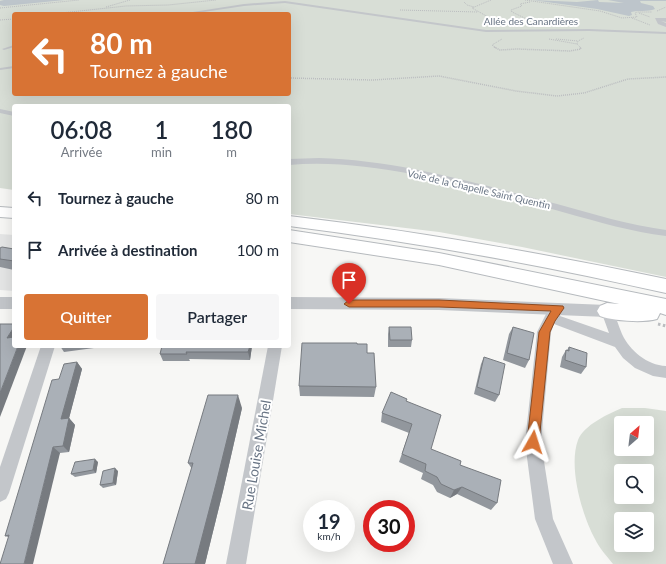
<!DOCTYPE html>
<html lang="fr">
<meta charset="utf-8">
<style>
:root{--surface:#fff;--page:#f6f6f7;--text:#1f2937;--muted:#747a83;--accent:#d87334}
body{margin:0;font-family:Lato,sans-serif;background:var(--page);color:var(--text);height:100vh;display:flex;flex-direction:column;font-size:15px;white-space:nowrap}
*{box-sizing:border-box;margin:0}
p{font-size:13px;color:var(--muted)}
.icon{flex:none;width:22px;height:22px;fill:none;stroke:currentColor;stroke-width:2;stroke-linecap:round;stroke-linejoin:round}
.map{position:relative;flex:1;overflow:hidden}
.details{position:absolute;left:12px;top:104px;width:279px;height:244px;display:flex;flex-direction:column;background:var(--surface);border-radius:4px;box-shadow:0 4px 16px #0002}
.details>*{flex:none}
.guide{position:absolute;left:12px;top:12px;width:279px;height:84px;border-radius:4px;box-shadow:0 4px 16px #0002;background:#d87334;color:#fff;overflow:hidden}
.needle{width:26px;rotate:28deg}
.controls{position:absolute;left:614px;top:416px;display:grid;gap:8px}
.controls a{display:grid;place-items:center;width:40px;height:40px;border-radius:4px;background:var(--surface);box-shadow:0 4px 16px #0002;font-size:20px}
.speed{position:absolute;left:303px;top:500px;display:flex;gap:8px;font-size:20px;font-weight:700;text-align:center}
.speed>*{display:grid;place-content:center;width:52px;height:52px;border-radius:50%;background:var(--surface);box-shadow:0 4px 16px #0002;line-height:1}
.speed small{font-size:10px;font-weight:400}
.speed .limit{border:6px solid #d22;background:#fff;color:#111}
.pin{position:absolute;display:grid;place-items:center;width:34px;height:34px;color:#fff;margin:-41px -17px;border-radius:50% 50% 50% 0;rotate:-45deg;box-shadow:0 0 4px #0007}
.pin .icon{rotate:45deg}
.me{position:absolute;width:44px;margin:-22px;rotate:6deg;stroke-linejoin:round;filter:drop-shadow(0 0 3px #0008)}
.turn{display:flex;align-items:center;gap:14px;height:84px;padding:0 12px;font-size:18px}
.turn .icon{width:52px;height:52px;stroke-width:2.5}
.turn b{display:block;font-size:28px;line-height:34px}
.eta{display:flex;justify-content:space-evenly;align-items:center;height:68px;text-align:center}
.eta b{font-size:24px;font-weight:600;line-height:28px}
.cta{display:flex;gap:8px;margin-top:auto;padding:8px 12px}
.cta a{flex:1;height:46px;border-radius:4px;background:var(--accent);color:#fff;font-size:16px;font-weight:600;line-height:46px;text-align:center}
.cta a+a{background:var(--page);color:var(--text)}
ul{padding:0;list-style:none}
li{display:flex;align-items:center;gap:12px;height:52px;padding:0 12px}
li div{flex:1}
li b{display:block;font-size:15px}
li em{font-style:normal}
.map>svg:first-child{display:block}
.built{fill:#e5e6e6}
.green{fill:#d8ded6;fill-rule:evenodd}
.water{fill:#bdc5cb}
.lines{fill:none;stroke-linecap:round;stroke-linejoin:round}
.primary-casing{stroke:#b6babe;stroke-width:2}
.path-far2{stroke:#bbbdc0;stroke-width:1;stroke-dasharray:1 1;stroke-linecap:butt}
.path-far1{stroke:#bbbdc0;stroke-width:1.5;stroke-dasharray:1 1;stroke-linecap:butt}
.path{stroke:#bbbdc0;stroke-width:3;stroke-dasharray:2.5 2.5;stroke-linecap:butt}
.service{fill:#c3c6ca;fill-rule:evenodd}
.pedestrian{fill:#c3c6ca;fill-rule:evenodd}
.minor{fill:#c3c6ca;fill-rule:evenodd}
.tertiary{fill:#c3c6ca;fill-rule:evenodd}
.primary{fill:#fff;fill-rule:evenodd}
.wall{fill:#92979d}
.shaded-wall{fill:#777b80}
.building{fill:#aab0b7;stroke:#777b80}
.route{fill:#d87334;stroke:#8c4b22}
.labels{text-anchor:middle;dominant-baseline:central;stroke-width:4;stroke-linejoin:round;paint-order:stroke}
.far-street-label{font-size:10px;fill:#687484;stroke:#fff}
.near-street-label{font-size:14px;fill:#687484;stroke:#fff}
</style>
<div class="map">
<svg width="666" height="564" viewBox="0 0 666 564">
<rect width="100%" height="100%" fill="#f7f7f5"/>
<polygon class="built" points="0,234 14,235 14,291 0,290"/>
<g class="green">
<path d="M0,0H666V277L522,247L439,232L289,214V106H14V190L0,188ZM14,14H289V94H14Z"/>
<path d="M622,408H645L666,411V564H613C607,556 599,548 595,539C582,515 568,467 578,440C584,425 608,414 622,408ZM621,423H647V449H621ZM621,471H647V497H621ZM621,519H647V545H621Z"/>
</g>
<g class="water">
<polygon points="4,0 65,0 4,6 0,5 0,1"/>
<path d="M532,0L577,2L598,0L599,2L624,3L608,0H666V1H640L641,3L653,6L655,9C647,12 638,10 631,12L632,15L629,16L597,9Z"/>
</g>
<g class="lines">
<g class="primary-casing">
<g id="primary">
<polygon points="0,207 14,208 14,218 0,217"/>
<path d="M289,216C416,231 541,253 666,279V293C541,265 416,242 289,226Z"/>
<path d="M289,230L439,253L666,299V315L660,313L657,319C643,323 614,321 600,316L597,311L600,306L607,303L619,304L439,265L289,242Z"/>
</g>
</g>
<g class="path-far2">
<polyline points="491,0 472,8 499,23"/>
<polyline points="525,0 600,11 622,18 637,17 635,13 637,12 652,12"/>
<polyline points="464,2 467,5 474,7"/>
<polyline points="530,2 520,4 522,6 511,10 512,12 535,23"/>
<polyline points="106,7 130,0"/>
<polyline points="0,8 79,0"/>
<polyline points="400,10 478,12"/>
<polyline points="657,11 666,7"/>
<polyline points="639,13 650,17"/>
<polyline points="52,14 126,6 168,5 216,0"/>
<polyline points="632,18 650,25"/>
<polyline points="0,20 14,19"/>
<polyline points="549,39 577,44"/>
<polyline points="556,39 578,41"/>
<polyline points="496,48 492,45 502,39"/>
<polyline points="581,48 577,44 578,41 584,38"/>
</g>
<g class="path-far1">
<polyline points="494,47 500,50 517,49 570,51 581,49 580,47"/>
<polyline points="289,78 372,80 439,76 516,91 557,96 584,93 628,79 666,77"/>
</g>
<polyline class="path" points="658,324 666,326"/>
<polygon class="service" points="14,66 14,68 0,70 0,68"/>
<g class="pedestrian">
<polygon points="285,1 486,30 589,29 666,32 666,34 589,31 486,32 285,3 244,6 190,14 180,14 244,4"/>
<polygon points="14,45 14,47 4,50 2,49"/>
</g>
<g class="minor">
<polygon points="655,18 666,18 666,22 661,21 666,23 666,27 658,24"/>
<polygon points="0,109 14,112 14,116 0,113"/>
<path d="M319,158C399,160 479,184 557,204C593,214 629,225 666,230V236C632,232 599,222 566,213C481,190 376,157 289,165V159Z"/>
<path d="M559,303L563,305L565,308L560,316L609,333L601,311L602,308L607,306L612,308C616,316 618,325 622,334C630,351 647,365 666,366V378L653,376L635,368L623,358L615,347L554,324L551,332L541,442L553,519L573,564H553L535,519L525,442L537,332L546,314L555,305Z"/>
<polygon points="41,346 55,346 9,493 6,499 0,502 0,467"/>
<polygon points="268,346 282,346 246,564 226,564"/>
</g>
<g class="tertiary">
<rect x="0" y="297" width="14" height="12"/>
<polygon points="289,297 439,298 607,305 613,307 615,311 613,315 607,317 439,310 289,309"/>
</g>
<use href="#primary" class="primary"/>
</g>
<g class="wall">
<polygon points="0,248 14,249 14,270 0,267"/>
<polygon points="389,327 412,340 411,347 388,347 388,334"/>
<polygon points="513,327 529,360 525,368 503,360 509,334"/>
<polygon points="357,344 367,353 376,387 374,397 300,396 299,386"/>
<polygon points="60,346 94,346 94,348 64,352"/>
<polygon points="252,346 250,360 189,359 190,361 163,361 160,354"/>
<polygon points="569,347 586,367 581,374 560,367 562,357 566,350 567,350"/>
<polygon points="484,357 499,395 495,402 474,394 481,364"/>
<polygon points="77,362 82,369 69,418 75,425 69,452 60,453 8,537 5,536 59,379"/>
<polygon points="406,401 431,449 460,465 497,503 491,510 457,494 450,498 437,492 433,485 421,479 423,473 399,462 409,433 381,422 382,413"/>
<polygon points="242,408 223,491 205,564 163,564 192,469 188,463"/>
<polygon points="98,462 96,473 75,477 71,474"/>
<polygon points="118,471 116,485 103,488 100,485"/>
</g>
<g class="shaded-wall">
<polygon points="14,327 14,343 7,338"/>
<polygon points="18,346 27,346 0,417 0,393"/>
<polygon points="250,346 252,346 250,360 248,352"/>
<polygon points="77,362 82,369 67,426 61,419"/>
<polygon points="238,395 242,408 223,491 205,564 195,564"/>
<polygon points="69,418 75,425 69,452 63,446"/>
<polygon points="53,447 60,453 33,564 24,564"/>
<polygon points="95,459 98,462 96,473 93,470"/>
<polygon points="115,468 118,471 116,485 113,483"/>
<polygon points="462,487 457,494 450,498 454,490"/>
</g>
<g class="building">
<polygon points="2,247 14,249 14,261 0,259 0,248"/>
<polygon points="0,324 14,324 14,327 7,338 14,337 14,346 18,346 0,393"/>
<polygon points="389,327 411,327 412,340 390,340"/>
<polygon points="513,327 534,333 529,360 507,353"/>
<polygon points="302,343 357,343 357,344 367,344 367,353 374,353 376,387 299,386"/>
<polygon points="162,346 250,346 248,352 186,352 187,354 160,354"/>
<polygon points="569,347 587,353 586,367 565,360 566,350 569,351"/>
<polygon points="484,357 505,364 499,395 477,387"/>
<polygon points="77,362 61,419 69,418 63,446 53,447 24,564 0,564 9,535 5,536 52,380 59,379 64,364"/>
<polygon points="391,392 407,399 406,401 441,415 431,449 461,461 460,465 501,480 497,503 462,487 454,490 441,484 437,477 425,471 426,464 402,454 412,424 382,413"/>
<polygon points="208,395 238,395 217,480 195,564 163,564 193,463 188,463"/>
<polygon points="95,459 93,470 71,474 75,462"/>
<polygon points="115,468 113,483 100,485 103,471"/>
</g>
<polygon class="route" points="349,300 439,300 563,306 564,308 555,321 550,332 539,442 537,446 533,448 529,446 527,442 539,332 551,311 439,307 349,307 344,304"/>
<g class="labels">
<g class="far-street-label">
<text x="531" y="21">Allée des Canardières</text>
<text transform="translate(479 189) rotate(13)">Voie de la Chapelle Saint Quentin</text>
</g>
<g class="near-street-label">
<text transform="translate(256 455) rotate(-80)">Rue Louise Michel</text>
</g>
</g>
</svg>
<div class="controls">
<a><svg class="needle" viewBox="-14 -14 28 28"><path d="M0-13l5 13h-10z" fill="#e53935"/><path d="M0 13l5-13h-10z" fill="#747a83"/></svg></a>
<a><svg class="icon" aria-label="search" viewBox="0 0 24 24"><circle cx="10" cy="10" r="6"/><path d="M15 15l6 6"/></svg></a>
<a><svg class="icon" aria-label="layers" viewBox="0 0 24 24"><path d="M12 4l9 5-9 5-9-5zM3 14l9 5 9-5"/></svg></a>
</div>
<div class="speed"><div>19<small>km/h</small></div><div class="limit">30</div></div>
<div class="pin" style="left:349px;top:304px;background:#d93025"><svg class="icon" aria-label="arrive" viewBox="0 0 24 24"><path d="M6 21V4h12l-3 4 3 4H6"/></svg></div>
<svg class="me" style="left:533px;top:442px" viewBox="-20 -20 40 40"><path d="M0-17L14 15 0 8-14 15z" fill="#d87334" stroke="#fff" stroke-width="4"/></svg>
<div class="guide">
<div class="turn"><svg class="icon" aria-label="left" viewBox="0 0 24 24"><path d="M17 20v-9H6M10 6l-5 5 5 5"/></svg><div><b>80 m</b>Tournez à gauche</div></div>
</div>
<section class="details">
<div class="eta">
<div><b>06:08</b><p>Arrivée</p></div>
<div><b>1</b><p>min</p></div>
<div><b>180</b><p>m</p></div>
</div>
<ul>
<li><svg class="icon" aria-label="left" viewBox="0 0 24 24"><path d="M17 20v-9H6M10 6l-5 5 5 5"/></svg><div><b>Tournez à gauche</b></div><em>80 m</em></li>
<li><svg class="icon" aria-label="arrive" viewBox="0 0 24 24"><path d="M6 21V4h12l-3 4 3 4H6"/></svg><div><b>Arrivée à destination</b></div><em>100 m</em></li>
</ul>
<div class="cta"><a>Quitter</a><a>Partager</a></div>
</section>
</div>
